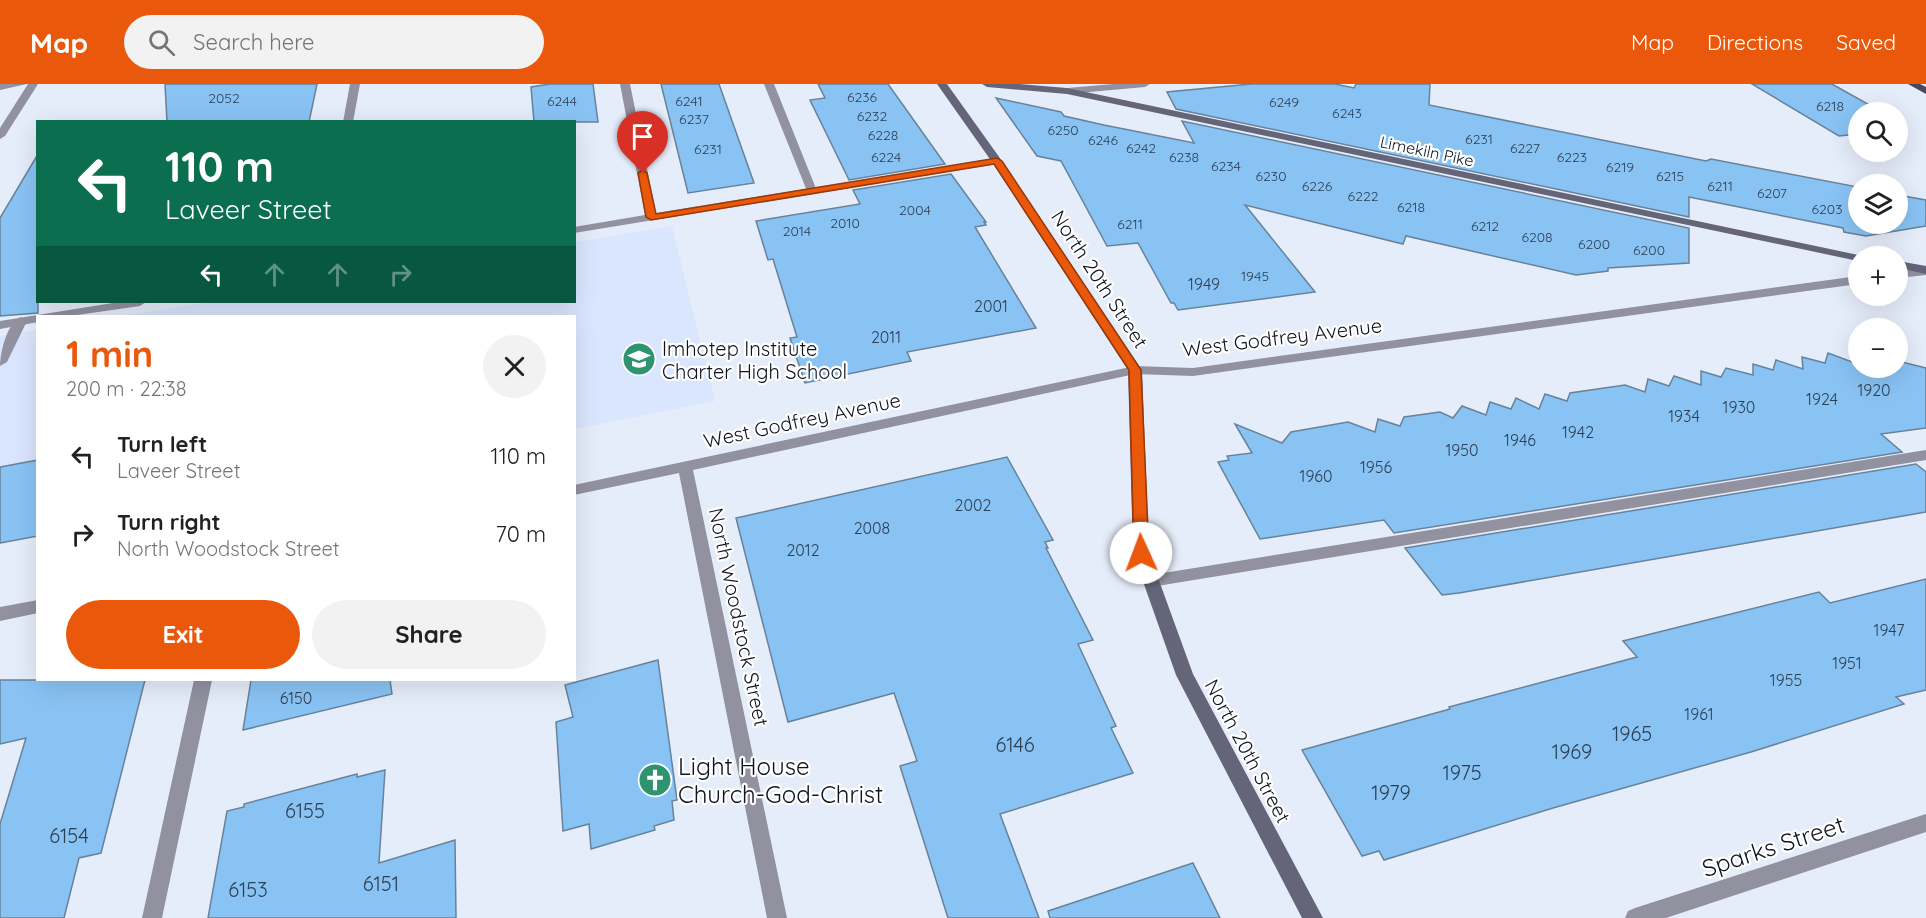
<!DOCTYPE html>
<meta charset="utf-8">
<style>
:root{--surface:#fff;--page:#f2f2f2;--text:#202124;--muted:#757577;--accent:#ea580c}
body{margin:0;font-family:Quicksand,sans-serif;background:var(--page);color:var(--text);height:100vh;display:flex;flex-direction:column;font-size:22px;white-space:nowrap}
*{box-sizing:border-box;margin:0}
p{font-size:20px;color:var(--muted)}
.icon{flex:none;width:33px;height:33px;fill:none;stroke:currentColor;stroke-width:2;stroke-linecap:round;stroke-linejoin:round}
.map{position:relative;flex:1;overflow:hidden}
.drawer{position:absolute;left:36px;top:231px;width:540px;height:366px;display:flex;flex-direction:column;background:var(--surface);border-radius:0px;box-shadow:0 6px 24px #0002}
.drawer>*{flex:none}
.banner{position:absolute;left:36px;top:36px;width:540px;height:183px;border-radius:0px;box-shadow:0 6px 24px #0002;background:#0b6e4f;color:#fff;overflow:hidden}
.tools{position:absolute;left:1848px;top:18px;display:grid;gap:12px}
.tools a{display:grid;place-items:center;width:60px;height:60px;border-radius:50%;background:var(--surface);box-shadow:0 6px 24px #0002;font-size:30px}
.pin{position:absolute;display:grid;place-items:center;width:51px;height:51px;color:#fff;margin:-62px -26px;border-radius:50% 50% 50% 0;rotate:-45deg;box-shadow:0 0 6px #0007}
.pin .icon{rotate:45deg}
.me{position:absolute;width:66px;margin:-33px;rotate:358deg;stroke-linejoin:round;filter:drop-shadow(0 0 4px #0008)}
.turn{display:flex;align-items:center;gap:21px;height:126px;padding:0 30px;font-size:27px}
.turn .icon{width:78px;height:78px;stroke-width:2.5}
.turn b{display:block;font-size:42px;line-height:51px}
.lanes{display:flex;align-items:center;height:57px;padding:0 30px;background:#0003;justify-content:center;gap:30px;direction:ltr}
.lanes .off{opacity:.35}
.round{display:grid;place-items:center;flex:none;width:63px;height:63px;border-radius:32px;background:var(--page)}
.headline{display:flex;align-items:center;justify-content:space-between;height:102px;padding:0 30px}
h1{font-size:36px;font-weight:700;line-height:45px;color:var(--accent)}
.cta{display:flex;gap:12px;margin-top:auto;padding:12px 30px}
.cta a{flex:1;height:69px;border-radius:36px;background:var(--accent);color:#fff;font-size:24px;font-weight:700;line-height:69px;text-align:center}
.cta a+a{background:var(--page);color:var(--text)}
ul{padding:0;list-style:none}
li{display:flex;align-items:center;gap:18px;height:78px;padding:0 30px}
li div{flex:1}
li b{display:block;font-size:22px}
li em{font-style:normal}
header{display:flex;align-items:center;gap:36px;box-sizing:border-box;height:84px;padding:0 30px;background:var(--accent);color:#fff}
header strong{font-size:28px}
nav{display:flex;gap:33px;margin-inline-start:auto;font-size:21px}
.search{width:420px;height:54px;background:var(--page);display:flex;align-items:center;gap:15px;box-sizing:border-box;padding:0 21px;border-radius:33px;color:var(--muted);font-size:22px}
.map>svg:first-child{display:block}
.built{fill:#dae6fe}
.building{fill:#89c3f4;stroke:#67829a;stroke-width:1.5}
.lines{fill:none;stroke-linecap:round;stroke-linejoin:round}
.lane{fill:#9191a0;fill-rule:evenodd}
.street{fill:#9191a0;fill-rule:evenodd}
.secondary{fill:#65657a;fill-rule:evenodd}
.primary{fill:#47475f;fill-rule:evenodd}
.route{fill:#ea580c;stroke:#983908;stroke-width:1.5}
.labels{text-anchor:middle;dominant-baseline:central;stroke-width:4.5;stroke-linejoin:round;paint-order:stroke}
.far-number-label{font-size:14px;fill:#2d3f54}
.far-street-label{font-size:16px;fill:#0e131e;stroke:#fff}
.number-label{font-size:16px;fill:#2d3f54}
.street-label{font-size:20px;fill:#0e131e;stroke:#fff}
.poi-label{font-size:20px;fill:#0e131e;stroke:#fff;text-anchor:start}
.near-number-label{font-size:20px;fill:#2d3f54}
.near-poi-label{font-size:24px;fill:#0e131e;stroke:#fff;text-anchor:start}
.near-street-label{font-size:24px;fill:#0e131e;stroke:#fff}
</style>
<header>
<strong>Map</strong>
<div class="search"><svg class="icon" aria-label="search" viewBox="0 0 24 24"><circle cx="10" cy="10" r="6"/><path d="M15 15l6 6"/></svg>Search here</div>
<nav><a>Map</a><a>Directions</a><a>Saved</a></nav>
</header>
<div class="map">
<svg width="1926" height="834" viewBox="0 0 1926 834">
<rect width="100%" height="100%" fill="#e6edfa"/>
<g class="built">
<polygon points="672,142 715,317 575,345 574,232 120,232 211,218 574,218 575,158"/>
<polygon points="37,246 37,453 0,461 0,252"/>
</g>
<g class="building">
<polygon points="165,0 317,0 309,38 167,38"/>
<polygon points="550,0 593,0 598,38 534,38 531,3"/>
<polygon points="661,0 719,0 754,99 688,109"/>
<polygon points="818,0 888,0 945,80 849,96 810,16 825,14"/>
<polygon points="1251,0 1335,0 1354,4 1356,0 1430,0 1429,21 1706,77 1711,75 1858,103 1858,140 1898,140 1898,111 1926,116 1926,142 1866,152 1844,148 1843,144 1689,113 1689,133 1176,25 1167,8"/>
<polygon points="1752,0 1832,0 1882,28 1858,28 1858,50 1839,52"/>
<polygon points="996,14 1061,28 1064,32 1104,41 1194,59 1182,37 1689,144 1689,179 1608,184 1608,187 1576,191 1406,152 1403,160 1245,121 1315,208 1178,226 1174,219 1171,219 1138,159 1107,162 1061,77 1037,72"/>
<polygon points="38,70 38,229 0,232 0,134"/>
<polygon points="951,90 986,138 984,138 986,141 975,143 1036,244 907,268 911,277 805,299 790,254 797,253 773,175 768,176 756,137 860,120 853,106"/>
<polygon points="1852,265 1858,267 1858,284 1898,284 1898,277 1926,284 1926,344 1881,350 1902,368 1394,449 1384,436 1260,455 1218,378 1229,376 1227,372 1252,369 1235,340 1282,359 1291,348 1348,338 1375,348 1378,335 1400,342 1404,333 1440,328 1453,334 1462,322 1486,331 1490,318 1511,325 1516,314 1539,325 1545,310 1567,317 1570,309 1625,301 1645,308 1648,295 1669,302 1674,292 1701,301 1701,287 1721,293 1726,284 1753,291 1753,280 1773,286 1776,276 1803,285 1802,273 1825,279 1828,269 1852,278"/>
<polygon points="1007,373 1053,456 1045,458 1048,464 1046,464 1093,556 1078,560 1116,642 1111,644 1133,689 1000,730 1039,834 948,834 900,682 917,677 894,609 788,638 736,434"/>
<polygon points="38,376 38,452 0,459 0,383"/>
<polygon points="1916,380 1926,388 1926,428 1459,509 1442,511 1405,464"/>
<polygon points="1926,495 1926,606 1896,613 1904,620 1751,668 1553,724 1384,776 1379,767 1362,772 1302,666 1450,625 1449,623 1637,573 1623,557 1819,508 1830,519"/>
<polygon points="658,576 677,716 672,717 674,736 654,742 655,746 591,765 589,740 563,747 556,638 573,633 565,601"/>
<polygon points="0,596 145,596 101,769 79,774 64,834 0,834 0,740 26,654 0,660"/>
<polygon points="251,596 390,596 392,610 243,646"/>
<polygon points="385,686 379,779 455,756 456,834 208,834 227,727 244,723 244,720 357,690 357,693"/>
<polygon points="1193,779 1220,834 1050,834 1048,827"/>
</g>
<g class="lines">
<g class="lane">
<polygon points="764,0 774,0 817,107 816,109 808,109 807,107"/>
<path d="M21,233L27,237L7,278L0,282C0,269 7,238 21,233Z"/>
<polygon points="1926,366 1926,376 1151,503 1145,501 1143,497 1145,493 1151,491"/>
</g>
<g class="street">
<polygon points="0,0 27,0 0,6"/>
<polygon points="28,0 38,0 5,52 0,55 0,44"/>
<polygon points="350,0 360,0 353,38 343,38"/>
<polygon points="620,0 630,0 656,129 997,74 1002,77 997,80 574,149 574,143 645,131"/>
<polygon points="1114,0 1150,0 1145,3 1067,10 1062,7 1067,4"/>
<polygon points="1926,183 1926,191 1898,194 1898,188"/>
<polygon points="1858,192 1858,200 1193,292 1135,290 693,386 787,834 767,834 679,389 574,411 574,401 1135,282 1193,284"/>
<polygon points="119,218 146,218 140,222 70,232 38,232 38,238 0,245 0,237"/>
<polygon points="38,516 38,529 0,537 0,523"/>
<polygon points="194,596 212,596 162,834 142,834"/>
<polygon points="1926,730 1926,748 1666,834 1625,834 1628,827 1635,824"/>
</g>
<g class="secondary">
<polygon points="937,0 947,0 1002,77 1142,286 1149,469 1193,590 1323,834 1302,834 1176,591 1133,469 1128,286 992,78"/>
<polygon points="982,0 1019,0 1067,4 1863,172 1858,172 1858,177 1067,10 987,3"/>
<polygon points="1898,177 1926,182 1926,190 1898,184"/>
</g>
<polygon class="primary" points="1908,0 1920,0 1926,3 1926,10"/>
</g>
<polygon class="route" points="997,74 1002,77 1141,286 1149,469 1146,473 1136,473 1134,469 1129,286 994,80 651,136 646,133 638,89 643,86 647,89 656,130"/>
<defs>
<g id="school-disc" transform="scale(1.725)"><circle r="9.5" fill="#2f936f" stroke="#fff"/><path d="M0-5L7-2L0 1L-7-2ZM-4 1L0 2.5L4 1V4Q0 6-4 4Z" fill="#fff"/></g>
<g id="church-disc" transform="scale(1.725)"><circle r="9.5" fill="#2f936f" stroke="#fff"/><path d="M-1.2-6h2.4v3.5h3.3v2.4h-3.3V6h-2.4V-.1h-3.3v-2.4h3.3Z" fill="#fff"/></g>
</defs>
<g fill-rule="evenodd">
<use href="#school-disc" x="639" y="275"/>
<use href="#church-disc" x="655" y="696"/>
</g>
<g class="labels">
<g class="far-number-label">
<text x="862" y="13">6236</text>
<text x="224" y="14">2052</text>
<text x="562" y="17">6244</text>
<text x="689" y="17">6241</text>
<text x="1284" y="18">6249</text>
<text x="1830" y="22">6218</text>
<text x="1347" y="29">6243</text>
<text x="872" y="32">6232</text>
<text x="694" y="35">6237</text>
<text x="1063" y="46">6250</text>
<text x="883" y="51">6228</text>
<text x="1479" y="55">6231</text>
<text x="1103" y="56">6246</text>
<text x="1141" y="64">6242</text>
<text x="1525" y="64">6227</text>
<text x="708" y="65">6231</text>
<text x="886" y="73">6224</text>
<text x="1184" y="73">6238</text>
<text x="1572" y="73">6223</text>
<text x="1226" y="82">6234</text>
<text x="1620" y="83">6219</text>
<text x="1271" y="92">6230</text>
<text x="1670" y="92">6215</text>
<text x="1317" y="102">6226</text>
<text x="1720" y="102">6211</text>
<text x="1772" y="109">6207</text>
<text x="1363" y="112">6222</text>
<text x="1411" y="123">6218</text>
<text x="1827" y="125">6203</text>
<text x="915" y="126">2004</text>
<text x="845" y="139">2010</text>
<text x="1130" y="140">6211</text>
<text x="1485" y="142">6212</text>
<text x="797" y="147">2014</text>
<text x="1537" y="153">6208</text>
<text x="1594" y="160">6200</text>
<text x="1649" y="166">6200</text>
<text x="1255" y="192">1945</text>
</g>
<g class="far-street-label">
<text transform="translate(1427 67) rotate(12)">Limekiln Pike</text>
</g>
<g class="number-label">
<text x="1204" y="200">1949</text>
<text x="991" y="222">2001</text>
<text x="886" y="253">2011</text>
<text x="1874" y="306">1920</text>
<text x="1822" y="315">1924</text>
<text x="1739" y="323">1930</text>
<text x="1684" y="332">1934</text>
<text x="1578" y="348">1942</text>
<text x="1520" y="356">1946</text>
<text x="1462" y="366">1950</text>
<text x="1376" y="383">1956</text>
<text x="1316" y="392">1960</text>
<text x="973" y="421">2002</text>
<text x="872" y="444">2008</text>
<text x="803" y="466">2012</text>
<text x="1889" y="546">1947</text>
<text x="1847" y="579">1951</text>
<text x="1786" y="596">1955</text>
<text x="296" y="614">6150</text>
<text x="1699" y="630">1961</text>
</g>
<g class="street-label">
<text transform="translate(1100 195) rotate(57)">North 20th Street</text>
<text transform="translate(1282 253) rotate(-7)">West Godfrey Avenue</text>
<text transform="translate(802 336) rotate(-12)">West Godfrey Avenue</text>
<text transform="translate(739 533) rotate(78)">North Woodstock Street</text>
<text transform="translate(1248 667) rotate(62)">North 20th Street</text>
</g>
<g class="poi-label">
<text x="662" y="264">Imhotep Institute<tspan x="662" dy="23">Charter High School</tspan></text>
</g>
<g class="near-number-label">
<text x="1632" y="649">1965</text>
<text x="1015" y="660">6146</text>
<text x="1572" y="667">1969</text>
<text x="1462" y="688">1975</text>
<text x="1391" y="708">1979</text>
<text x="305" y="726">6155</text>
<text x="69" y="751">6154</text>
<text x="381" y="799">6151</text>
<text x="248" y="805">6153</text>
</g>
<g class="near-poi-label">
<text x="678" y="682">Light House<tspan x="678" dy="28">Church-God-Christ</tspan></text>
</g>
<g class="near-street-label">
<text transform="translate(1773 762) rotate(-18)">Sparks Street</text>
</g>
</g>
</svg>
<div class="tools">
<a><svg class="icon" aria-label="search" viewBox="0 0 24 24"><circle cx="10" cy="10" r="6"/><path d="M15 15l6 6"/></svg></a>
<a><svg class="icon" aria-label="layers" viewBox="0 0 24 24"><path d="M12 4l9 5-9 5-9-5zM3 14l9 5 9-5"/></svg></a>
<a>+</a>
<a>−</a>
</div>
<div class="pin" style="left:643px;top:89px;background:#d93025"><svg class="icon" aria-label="arrive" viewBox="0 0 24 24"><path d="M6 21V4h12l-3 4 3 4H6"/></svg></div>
<svg class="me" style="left:1141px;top:469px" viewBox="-20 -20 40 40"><circle r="19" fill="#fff"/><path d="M0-13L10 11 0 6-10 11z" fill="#ea580c"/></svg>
<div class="banner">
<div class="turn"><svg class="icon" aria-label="left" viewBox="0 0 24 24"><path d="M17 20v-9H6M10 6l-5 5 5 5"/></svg><div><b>110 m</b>Laveer Street</div></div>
<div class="lanes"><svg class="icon" aria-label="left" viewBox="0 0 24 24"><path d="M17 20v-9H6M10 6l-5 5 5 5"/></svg><svg class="icon off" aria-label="ahead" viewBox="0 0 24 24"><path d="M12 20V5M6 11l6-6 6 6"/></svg><svg class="icon off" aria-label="ahead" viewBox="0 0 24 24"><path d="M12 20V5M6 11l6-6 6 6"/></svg><svg class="icon off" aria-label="right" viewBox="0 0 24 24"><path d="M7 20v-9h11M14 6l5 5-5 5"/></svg></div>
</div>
<section class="drawer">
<div class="headline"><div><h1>1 min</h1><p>200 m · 22:38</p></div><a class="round"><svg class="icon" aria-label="close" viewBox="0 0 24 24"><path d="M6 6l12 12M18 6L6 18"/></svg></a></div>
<ul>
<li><svg class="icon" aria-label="left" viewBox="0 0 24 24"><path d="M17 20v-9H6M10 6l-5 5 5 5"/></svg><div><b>Turn left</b><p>Laveer Street</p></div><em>110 m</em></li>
<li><svg class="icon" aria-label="right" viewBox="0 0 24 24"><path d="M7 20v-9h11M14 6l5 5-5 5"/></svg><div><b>Turn right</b><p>North Woodstock Street</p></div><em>70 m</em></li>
</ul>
<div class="cta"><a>Exit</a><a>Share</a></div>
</section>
</div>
